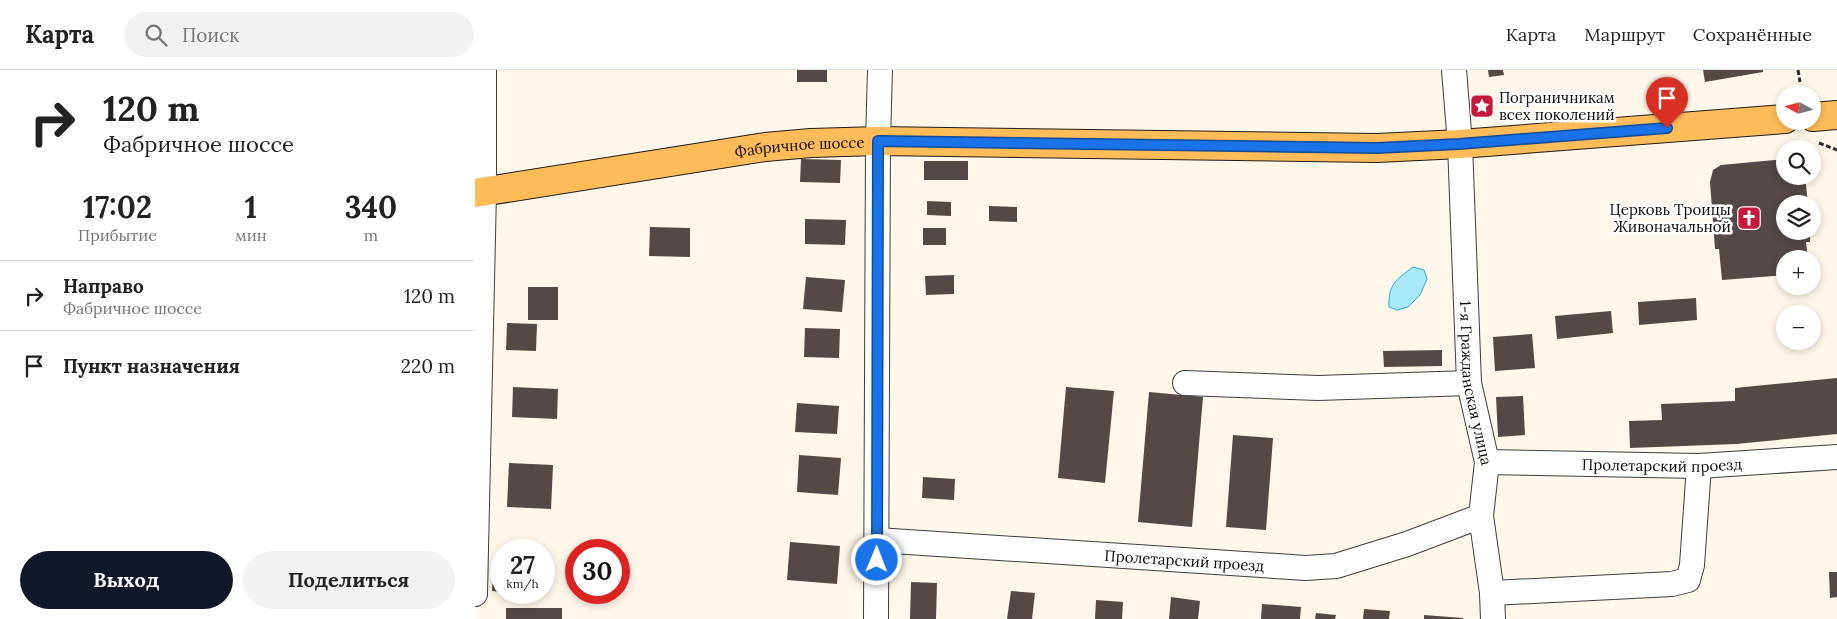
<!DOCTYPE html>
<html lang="ru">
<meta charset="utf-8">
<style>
:root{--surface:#fff;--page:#f2f2f2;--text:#222;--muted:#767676;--line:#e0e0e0;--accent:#111827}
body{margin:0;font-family:Lora,serif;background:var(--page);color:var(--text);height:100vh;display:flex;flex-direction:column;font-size:19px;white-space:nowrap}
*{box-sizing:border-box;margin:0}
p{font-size:16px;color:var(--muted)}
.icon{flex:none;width:28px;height:28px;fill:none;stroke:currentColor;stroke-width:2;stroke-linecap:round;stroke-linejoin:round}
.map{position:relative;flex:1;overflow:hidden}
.panel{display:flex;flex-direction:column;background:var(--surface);width:475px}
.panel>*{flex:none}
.top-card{background:#fff;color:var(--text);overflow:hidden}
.needle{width:32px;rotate:277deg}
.controls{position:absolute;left:1301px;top:15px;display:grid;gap:10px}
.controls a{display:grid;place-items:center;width:45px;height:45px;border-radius:50%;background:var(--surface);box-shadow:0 2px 8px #0003;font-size:25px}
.speed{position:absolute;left:15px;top:469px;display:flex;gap:10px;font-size:25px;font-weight:700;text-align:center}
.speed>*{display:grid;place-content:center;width:65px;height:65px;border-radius:50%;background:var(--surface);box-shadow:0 2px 8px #0003;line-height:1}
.speed small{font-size:12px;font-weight:400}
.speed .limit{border:8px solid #d22;background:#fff;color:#111}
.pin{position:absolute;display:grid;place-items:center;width:42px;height:42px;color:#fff;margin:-51px -21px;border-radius:50% 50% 50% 0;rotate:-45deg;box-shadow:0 0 5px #0007}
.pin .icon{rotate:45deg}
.me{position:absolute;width:55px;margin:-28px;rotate:1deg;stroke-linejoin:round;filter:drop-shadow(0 0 4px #0008)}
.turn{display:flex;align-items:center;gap:18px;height:105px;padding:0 20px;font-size:22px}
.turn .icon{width:65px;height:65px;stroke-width:2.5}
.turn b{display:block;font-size:35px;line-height:42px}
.eta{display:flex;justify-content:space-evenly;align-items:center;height:85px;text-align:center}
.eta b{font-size:30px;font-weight:800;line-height:35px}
.button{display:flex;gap:10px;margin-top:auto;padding:10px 20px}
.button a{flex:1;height:58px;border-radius:30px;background:var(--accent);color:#fff;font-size:20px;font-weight:800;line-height:58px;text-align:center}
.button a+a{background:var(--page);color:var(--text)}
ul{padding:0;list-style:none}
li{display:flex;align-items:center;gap:15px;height:70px;padding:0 20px;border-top:1px solid var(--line)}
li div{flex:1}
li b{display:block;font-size:19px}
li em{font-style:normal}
header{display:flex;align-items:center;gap:30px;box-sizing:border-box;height:70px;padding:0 25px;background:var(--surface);border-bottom:1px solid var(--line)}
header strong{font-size:24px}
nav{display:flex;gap:28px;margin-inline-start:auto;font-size:18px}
.search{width:350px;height:45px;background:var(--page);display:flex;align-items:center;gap:12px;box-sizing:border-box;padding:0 18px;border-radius:28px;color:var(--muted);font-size:19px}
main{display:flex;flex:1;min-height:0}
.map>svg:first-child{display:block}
.water{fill:#a8e9fb;stroke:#29aed8}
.building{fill:#544946}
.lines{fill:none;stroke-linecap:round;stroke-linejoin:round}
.minor-casing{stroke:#3e3e3e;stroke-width:26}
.major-casing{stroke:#1c1c1c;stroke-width:30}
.path{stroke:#2d2d2d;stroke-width:3;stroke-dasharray:5 2.5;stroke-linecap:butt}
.minor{stroke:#fff;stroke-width:24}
.major{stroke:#ffbc59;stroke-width:28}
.route-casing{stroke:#114b97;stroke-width:12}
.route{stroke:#1a73e8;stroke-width:9}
.labels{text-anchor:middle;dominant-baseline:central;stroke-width:5;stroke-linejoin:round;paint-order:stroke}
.poi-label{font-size:15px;fill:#0b0b0b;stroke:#fff;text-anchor:start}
.street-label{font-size:15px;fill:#0b0b0b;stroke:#fff}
</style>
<header>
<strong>Карта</strong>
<div class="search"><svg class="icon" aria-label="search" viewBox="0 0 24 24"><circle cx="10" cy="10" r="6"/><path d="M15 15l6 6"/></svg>Поиск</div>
<nav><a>Карта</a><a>Маршрут</a><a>Сохранённые</a></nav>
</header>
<main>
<section class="panel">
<div class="top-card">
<div class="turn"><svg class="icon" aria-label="right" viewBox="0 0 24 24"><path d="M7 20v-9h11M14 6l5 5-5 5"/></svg><div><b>120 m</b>Фабричное шоссе</div></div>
</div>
<div class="eta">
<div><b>17:02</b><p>Прибытие</p></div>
<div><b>1</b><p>мин</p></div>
<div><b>340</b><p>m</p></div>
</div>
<ul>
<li><svg class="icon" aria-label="right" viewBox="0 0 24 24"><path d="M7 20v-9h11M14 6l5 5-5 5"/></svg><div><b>Направо</b><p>Фабричное шоссе</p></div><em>120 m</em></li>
<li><svg class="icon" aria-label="arrive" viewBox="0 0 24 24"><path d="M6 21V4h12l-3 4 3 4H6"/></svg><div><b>Пункт назначения</b></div><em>220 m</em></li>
</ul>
<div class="button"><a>Выход</a><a>Поделиться</a></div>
</section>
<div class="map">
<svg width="1362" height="549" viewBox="0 0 1362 549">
<rect width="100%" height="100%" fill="#fff7e9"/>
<path class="water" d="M938,197L949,200L952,209L945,225L933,237L922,240L914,237C913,214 921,210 938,197Z"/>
<g class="building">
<rect x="322" y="0" width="30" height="12"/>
<polygon points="1013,0 1028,0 1029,5 1014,7"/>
<polygon points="1228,0 1288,0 1288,2 1230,12"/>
<polygon points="326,89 366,90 365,113 325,112"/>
<polygon points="1310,89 1310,106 1330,106 1333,134 1310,134 1310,161 1335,161 1335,172 1331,172 1333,189 1310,189 1310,205 1247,210 1244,179 1240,179 1235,112 1238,100 1246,95"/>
<rect x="449" y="91" width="44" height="19"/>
<polygon points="452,131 476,132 476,146 452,145"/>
<polygon points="514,136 542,137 542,152 514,151"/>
<polygon points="330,149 371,150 370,175 330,174"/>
<polygon points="175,157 215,158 215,187 174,186"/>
<rect x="448" y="158" width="23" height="17"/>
<polygon points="479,205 479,224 451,225 450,206"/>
<polygon points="331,207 370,210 367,242 328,239"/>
<rect x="53" y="217" width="30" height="33"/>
<polygon points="1221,228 1222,250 1164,255 1163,232"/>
<polygon points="1136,241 1138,263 1082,269 1080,246"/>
<polygon points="32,253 62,254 61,281 31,280"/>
<polygon points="330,258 365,259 364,288 329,287"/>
<polygon points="1057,264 1060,298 1020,301 1018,267"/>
<polygon points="967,280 967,296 909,297 908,281"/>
<polygon points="1362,308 1362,364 1261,374 1155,378 1154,351 1187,350 1186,334 1260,331 1260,318"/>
<polygon points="38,317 83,319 82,349 37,347"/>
<polygon points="591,317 639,321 630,413 583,408"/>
<polygon points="674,322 728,327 717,457 663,452"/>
<polygon points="1048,326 1050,365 1023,367 1021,327"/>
<polygon points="322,333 364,336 362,364 320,362"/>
<polygon points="758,365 798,368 791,460 751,457"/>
<polygon points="324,385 366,388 363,425 322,422"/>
<polygon points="34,393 78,395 76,439 32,437"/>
<polygon points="448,407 480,409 479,430 447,428"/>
<polygon points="315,472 365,476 362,514 312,510"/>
<polygon points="18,498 26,498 26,522 17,521"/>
<polygon points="1354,502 1362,502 1362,527 1355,528"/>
<polygon points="436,512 462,513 461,549 435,549"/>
<polygon points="536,521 560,523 557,549 532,549"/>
<polygon points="696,527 725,531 723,549 694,549"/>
<polygon points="621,530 648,532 647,549 620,549"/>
<polygon points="787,534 826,537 825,549 786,549"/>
<rect x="31" y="538" width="56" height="11"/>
<polygon points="889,539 915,541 914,549 888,549"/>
<polygon points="841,543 861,545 860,549 840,549"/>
<polygon points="949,545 988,548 988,549 949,549"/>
</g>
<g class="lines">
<g class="minor-casing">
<g id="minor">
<path id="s1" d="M979,0L985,74L994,313L1012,392L1006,446L1017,523L1018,549"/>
<polyline points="710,313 843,318 994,313"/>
<path id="s2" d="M1012,392L1224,396L1362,387"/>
<path id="s3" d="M402,470L831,498L861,496L932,474L1006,446"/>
<polyline points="1017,523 1197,514 1213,510 1217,495 1224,396"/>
<polyline points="0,524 9,122 9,0"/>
<polyline points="401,549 403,71 405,0"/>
</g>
</g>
<g class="major-casing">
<g id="major">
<polyline points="1338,47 1362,45"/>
<path id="s4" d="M0,123L290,77L336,73L403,71L902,78L985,74L1310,49"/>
</g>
</g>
<g class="path">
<polyline points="1323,0 1325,12"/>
<polyline points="1344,73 1362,80"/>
</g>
<use href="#minor" class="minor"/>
<use href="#major" class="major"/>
</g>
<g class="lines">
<g class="route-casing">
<polyline id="route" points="402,490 403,71 902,78 984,74 1192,58"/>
</g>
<use href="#route" class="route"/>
</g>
<defs>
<g id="sight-square" transform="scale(1.25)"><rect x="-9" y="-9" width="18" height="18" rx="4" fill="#c5183c" stroke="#fff"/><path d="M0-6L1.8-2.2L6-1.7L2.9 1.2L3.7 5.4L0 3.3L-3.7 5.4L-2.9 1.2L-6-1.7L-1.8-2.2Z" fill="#fff"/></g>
<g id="church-square" transform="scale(1.25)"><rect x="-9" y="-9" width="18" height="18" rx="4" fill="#c5183c" stroke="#fff"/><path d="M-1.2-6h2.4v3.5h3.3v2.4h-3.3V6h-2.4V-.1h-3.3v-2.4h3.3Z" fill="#fff"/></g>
</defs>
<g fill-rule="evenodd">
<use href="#sight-square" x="1007" y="36"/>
<use href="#church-square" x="1274" y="148"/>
</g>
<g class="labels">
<g class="poi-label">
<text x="1024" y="27">Пограничникам<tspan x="1024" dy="17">всех поколений</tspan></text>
<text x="1256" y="139" text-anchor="end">Церковь Троицы<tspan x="1256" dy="17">Живоначальной</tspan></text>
</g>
<g class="street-label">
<text stroke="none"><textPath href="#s4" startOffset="328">Фабричное шоссе</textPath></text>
<text stroke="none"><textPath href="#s1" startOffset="314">1-я Гражданская улица</textPath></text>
<text stroke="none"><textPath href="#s2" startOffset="175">Пролетарский проезд</textPath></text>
<text stroke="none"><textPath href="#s3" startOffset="308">Пролетарский проезд</textPath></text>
</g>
</g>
</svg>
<div class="controls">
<a><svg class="needle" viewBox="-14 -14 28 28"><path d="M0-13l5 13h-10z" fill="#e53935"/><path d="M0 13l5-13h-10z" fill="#767676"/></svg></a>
<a><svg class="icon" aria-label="search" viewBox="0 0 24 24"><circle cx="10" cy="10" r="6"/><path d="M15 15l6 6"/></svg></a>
<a><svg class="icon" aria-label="layers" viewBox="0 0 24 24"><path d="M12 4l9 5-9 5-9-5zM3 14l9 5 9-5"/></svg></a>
<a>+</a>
<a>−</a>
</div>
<div class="speed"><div>27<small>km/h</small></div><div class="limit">30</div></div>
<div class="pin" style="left:1192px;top:58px;background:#d93025"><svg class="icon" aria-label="arrive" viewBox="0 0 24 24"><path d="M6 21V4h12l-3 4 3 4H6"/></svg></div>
<svg class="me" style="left:402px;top:490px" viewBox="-20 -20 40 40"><circle r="17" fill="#1a73e8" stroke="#fff" stroke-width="3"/><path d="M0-11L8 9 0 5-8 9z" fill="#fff"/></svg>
</div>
</main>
